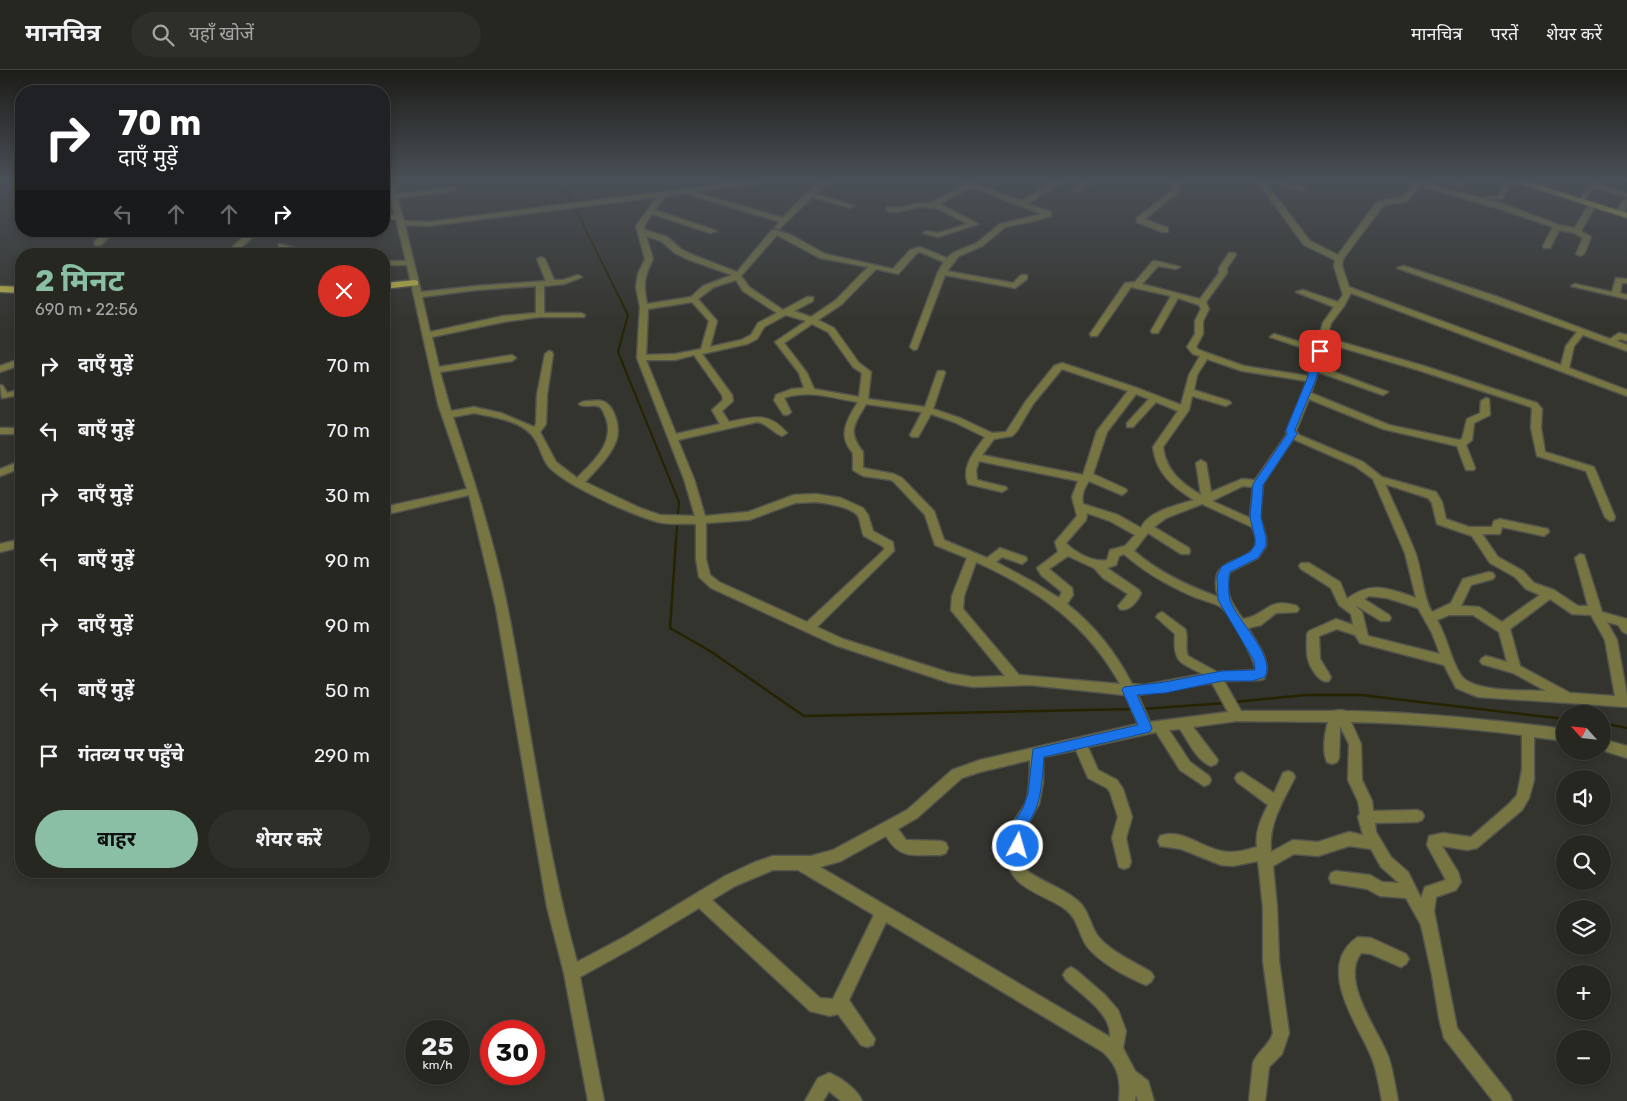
<!DOCTYPE html>
<html lang="hi">
<meta charset="utf-8">
<style>
:root{--surface:#272722;--page:#2f2f2a;--text:#f1f3f6;--muted:#a4a5a5;--line:#434440;--accent:#8abfa5}
body{margin:0;font-family:Rubik,"Noto Sans Devanagari",sans-serif;background:var(--page);color:var(--text);height:100vh;display:flex;flex-direction:column;font-size:19px;white-space:nowrap}
*{box-sizing:border-box;margin:0}
p{font-size:16px;color:var(--muted)}
.icon{flex:none;width:28px;height:28px;fill:none;stroke:currentColor;stroke-width:2;stroke-linecap:round;stroke-linejoin:round}
.map{position:relative;flex:1;overflow:hidden}
.panel{position:absolute;left:15px;top:178px;width:375px;height:630px;display:flex;flex-direction:column;background:var(--surface);border-radius:20px;box-shadow:0 2px 8px #0003,0 0 0 1px var(--line)}
.panel>*{flex:none}
.guide{position:absolute;left:15px;top:15px;width:375px;height:152px;border-radius:20px;box-shadow:0 2px 8px #0003,0 0 0 1px var(--line);background:#202124;color:#fff;overflow:hidden}
.needle{width:32px;rotate:297deg}
.buttons{position:absolute;left:1556px;top:635px;display:grid;gap:10px}
.buttons a{display:grid;place-items:center;width:55px;height:55px;border-radius:50%;background:var(--surface);box-shadow:0 2px 8px #0003,0 0 0 1px var(--line);font-size:25px}
.speed{position:absolute;left:405px;top:950px;display:flex;gap:10px;font-size:25px;font-weight:700;text-align:center}
.speed>*{display:grid;place-content:center;width:65px;height:65px;border-radius:50%;background:var(--surface);box-shadow:0 2px 8px #0003,0 0 0 1px var(--line);line-height:1}
.speed small{font-size:12px;font-weight:400}
.speed .limit{border:8px solid #d22;background:#fff;color:#111}
.pin{position:absolute;display:grid;place-items:center;width:42px;height:42px;color:#fff;margin:-21px;border-radius:10px;box-shadow:0 2px 8px #0006}
.me{position:absolute;width:55px;margin:-28px;rotate:6deg;stroke-linejoin:round;filter:drop-shadow(0 0 4px #0008)}
.turn{display:flex;align-items:center;gap:18px;height:105px;padding:0 20px;font-size:22px}
.turn .icon{width:65px;height:65px;stroke-width:2.5}
.turn b{display:block;font-size:35px;line-height:42px}
.lanes{display:flex;align-items:center;height:48px;padding:0 20px;background:#0003;justify-content:center;gap:25px;direction:ltr}
.lanes .off{opacity:.35}
.round{display:grid;place-items:center;flex:none;width:52px;height:52px;border-radius:26px;background:var(--page)}
.overview{display:flex;align-items:center;justify-content:space-between;height:85px;padding:0 20px}
h1{font-size:30px;font-weight:700;line-height:38px;color:var(--accent)}
.cta{display:flex;gap:10px;margin-top:auto;padding:10px 20px}
.cta a{flex:1;height:58px;border-radius:30px;background:var(--accent);color:#111;font-size:20px;font-weight:700;line-height:58px;text-align:center}
.cta a+a{background:var(--page);color:var(--text)}
ul{padding:0;list-style:none}
li{display:flex;align-items:center;gap:15px;height:65px;padding:0 20px}
li div{flex:1}
li b{display:block;font-size:19px}
li em{font-style:normal}
header{display:flex;align-items:center;gap:30px;box-sizing:border-box;height:70px;padding:0 25px;background:var(--surface);border-bottom:1px solid var(--line)}
header strong{font-size:24px}
nav{display:flex;gap:28px;margin-inline-start:auto;font-size:18px}
.search{width:350px;height:45px;background:var(--page);display:flex;align-items:center;gap:12px;box-sizing:border-box;padding:0 18px;border-radius:28px;color:var(--muted);font-size:19px}
.map>svg:first-child{display:block}
.lines{fill:none;stroke-linecap:round;stroke-linejoin:round}
.stream-far1{stroke:#262300;stroke-width:2}
.stream{stroke:#262300;stroke-width:2.5}
.minor-casing{stroke:#53534d;stroke-width:3}
.major-casing{stroke:#53534d;stroke-width:3}
.minor{fill:#777643;fill-rule:evenodd}
.major{fill:#bbb645;fill-rule:evenodd}
.route{fill:#1a73e8;stroke:#114b97}
</style>
<header>
<strong>मानचित्र</strong>
<div class="search"><svg class="icon" aria-label="search" viewBox="0 0 24 24"><circle cx="10" cy="10" r="6"/><path d="M15 15l6 6"/></svg>यहाँ खोजें</div>
<nav><a>मानचित्र</a><a>परतें</a><a>शेयर करें</a></nav>
</header>
<div class="map">
<svg width="1627" height="1031" viewBox="0 0 1627 1031">
<rect width="100%" height="100%" fill="#34342e"/>
<g class="lines">
<polyline class="stream-far1" points="567,111 564,116 628,245 618,282 679,432 676,471"/>
<g class="stream">
<polyline points="676,470 670,558 710,581 804,646 1134,639"/>
<polyline points="1234,632 1306,625 1361,625 1565,649"/>
<polyline points="1142,639 1226,633"/>
<polyline points="1602,653 1627,658"/>
</g>
<g class="minor-casing">
<g id="minor">
<path d="M386,111H393L396,124L454,117L457,119L454,121L397,128L404,151L428,152L746,111H768L693,122L783,148C794,136 814,111 830,111L816,124L854,136L850,138L812,127L779,159L775,157L780,152L685,123L665,126L655,140L717,161L710,163L652,144L644,156L645,160L667,167L681,179L693,185L737,202L772,160H775L791,165L825,184L893,199L910,180L920,177L947,188L953,183L977,173L1000,154L1042,144L971,117L940,134L978,154L938,167L923,163L927,161L938,163L968,154L934,137C928,139 923,136 917,137C906,140 899,143 887,141V137L902,138L918,133L929,134L964,115L956,111H966L1022,131L1055,111H1063L1028,134L1051,142V146L1038,150L1005,157L982,176L959,186L947,201L1013,213L1021,205H1027V209L1015,218L945,205L917,279L914,280L910,277L938,202L944,192L920,182L916,184L898,204L876,199L842,234L818,250L834,258L859,293L871,302L868,329L925,337L937,303L938,301H944L945,303L933,339L960,348L992,363L1006,362L1026,331L1054,296L1062,293L1137,318L1181,335L1189,305L1200,286L1193,284L1187,277L1195,264V251L1201,239L1199,235L1178,228L1158,263H1152L1151,261L1171,226L1131,217L1097,266H1091L1090,264L1125,213L1135,212L1153,191H1156L1180,197L1176,199L1158,196L1142,214L1200,229L1219,203V198L1229,183H1235L1236,185L1227,198V203L1206,232L1209,239L1203,251V264L1196,277L1199,280L1244,296L1308,306L1315,282L1270,267L1274,264L1316,277L1323,253L1334,237L1296,222L1303,220L1338,232L1343,225L1334,196L1335,190L1304,175L1257,111H1264L1310,171L1338,185L1376,133L1385,130L1401,128L1413,115V111H1420L1503,134L1562,156L1575,158L1589,133H1595L1596,135L1581,161L1591,167L1584,184L1580,186L1576,184L1583,168L1574,163L1559,160L1550,178H1544L1543,176L1553,157L1497,138L1420,116L1406,132L1387,134L1382,137L1343,189L1342,196L1349,217L1561,295L1566,276L1577,262L1397,198L1404,196L1498,227L1610,269L1619,263L1627,265V271L1621,269L1617,271L1627,275V281L1583,265L1574,276L1569,298L1627,320V326L1351,223L1344,236L1331,253L1327,268L1424,296L1537,333L1542,339L1541,358L1545,382L1594,397L1615,447L1614,450L1610,451L1605,447L1586,401L1537,386L1531,358L1532,339L1531,337L1418,300L1326,273L1320,297L1388,322L1383,325L1380,324L1318,302L1311,323L1389,355L1459,370L1462,369L1467,349L1480,343L1481,331L1486,328L1489,329L1490,345L1474,353L1472,370L1466,375L1475,398L1474,400H1466L1457,376L1383,359L1309,329L1296,361L1299,365L1363,392L1382,407L1436,422L1442,432L1446,449L1469,457H1492L1494,451L1500,449L1548,459L1549,462L1544,466L1502,457L1500,464H1482L1498,487L1523,501L1534,513L1554,520L1578,536H1588L1575,488L1580,484L1584,485L1602,542L1627,549V564L1623,562L1618,555L1607,552L1617,570L1627,625V637L1478,627L1456,618L1444,595L1360,573L1355,565L1337,559L1319,566L1320,589L1331,607L1329,611C1320,614 1310,598 1308,589C1306,582 1307,572 1307,564L1309,561L1336,549L1353,555L1351,544L1339,535L1331,518L1301,499L1299,496L1301,493H1309L1340,512L1347,529C1372,510 1390,519 1416,528L1405,483L1373,409L1355,396L1293,369L1263,414L1260,447L1266,468V476L1258,488L1230,502C1223,520 1232,535 1243,549C1267,546 1267,526 1297,536L1299,539L1297,542L1276,543L1261,555L1248,558C1256,572 1273,592 1264,609L1260,610L1224,611L1241,641H1332L1341,640L1346,641C1419,642 1492,650 1565,659V671L1534,667V710L1529,728L1522,740L1477,778L1467,780L1442,776L1458,802L1461,812L1456,820L1436,827L1434,841L1457,958L1510,1025L1512,1031H1493L1444,968L1439,948L1432,905L1421,855L1406,828L1380,826L1367,819L1331,813L1329,808L1331,803L1336,801L1370,805L1382,812L1399,813L1381,797L1371,779L1349,776L1318,786L1294,784L1273,796L1277,837L1279,891L1289,963L1282,984L1269,997L1265,1031H1249L1253,993C1258,981 1269,976 1273,963L1263,891V837L1258,791L1233,796L1221,795L1181,779L1160,776L1158,771L1160,766C1181,758 1201,777 1221,781C1234,784 1245,780 1257,777C1255,761 1261,749 1268,735L1237,712L1235,708L1237,704L1242,702L1274,723L1283,703L1288,701L1293,703L1295,707C1283,732 1268,754 1271,782L1293,770L1318,772L1349,762L1363,765L1358,747L1360,743L1358,731L1348,710L1349,674L1340,656L1339,688L1337,692L1332,694L1327,692C1322,681 1325,663 1328,652L1237,651L1193,657L1218,690L1216,694L1211,696C1197,691 1188,671 1180,659L1169,660L1190,692L1209,706L1211,710L1209,714L1204,716L1180,700L1156,662L1088,677L1098,700L1117,710L1123,719L1132,747L1126,768L1131,792L1129,797L1124,799L1119,797L1112,768L1118,747L1110,722L1107,718L1088,708L1076,680L1043,687V712L1039,734L1023,762L1025,799C1040,812 1063,817 1078,831C1088,839 1090,854 1097,865C1110,882 1133,891 1151,902L1154,907L1151,912L1146,915C1127,907 1098,892 1086,875C1079,864 1077,847 1065,839C1050,827 1012,818 1010,796C1009,792 1009,761 1010,758C1014,749 1022,741 1026,732C1030,719 1030,704 1030,690L980,702L962,708L917,748L898,759L906,770L941,771L946,773L948,778L946,783L941,785C915,784 901,791 886,766L841,791L820,797L1110,967C1112,943 1081,925 1066,910L1063,905L1066,900L1071,897L1076,900L1105,925L1118,940L1126,961L1123,978L1135,1001L1148,1011L1154,1031H1138L1136,1025L1135,1031H1119C1121,1010 1119,997 1103,982L886,852L849,930L875,969L873,975L867,977L861,975L838,944L830,946L810,941L699,838L636,876L580,907L604,1031H588L564,903L547,837L496,538L469,425L384,445V437L467,419L438,334L407,195H384V191H406L396,149H384V145H395L391,129L384,130V126L390,125ZM657,127L636,156L645,189L638,204L636,217L640,237L637,288L684,409L695,446L660,445L640,438L585,412C597,399 612,385 617,368C620,356 614,334 602,331C598,330 594,331 590,331C585,331 583,331 579,334C585,339 596,332 601,338C603,340 605,346 606,348C615,373 593,392 577,408L556,392L540,362L546,354L547,325L553,284L552,282L549,281L545,284L537,325L536,354L534,357L501,343L474,337L451,341L440,302L512,291L516,288L512,285L439,297L432,267L503,252L539,247H584L585,245L581,243H544V216L564,214L582,207L578,205L563,210H554L545,189L541,187L537,189L546,211L476,216L421,222L405,155L428,156ZM777,165L820,188L868,197L836,230L811,247L794,241L813,231V227H807L783,240L749,217L741,206ZM646,166L661,171L675,183L687,189L732,205L703,216L691,227L647,234C643,214 644,207 653,189ZM736,210L743,221L777,243L758,253L751,265L741,270L710,277L717,251L698,229L714,217ZM536,216V243L503,246L430,262L422,227L476,220ZM692,232L709,251L701,279L675,284L646,285L648,239ZM786,245L806,251L775,272L799,303L804,318L792,319L776,325L774,330L783,344L786,345L789,344L791,342L784,328C807,319 833,328 858,332C847,349 837,366 853,383V400L863,406L891,410L894,412L925,445L935,475L967,488L952,526L951,540L1005,606L973,607L950,603L843,569L817,557L894,481L893,472L873,461L868,445L863,438L841,428L816,424L794,425L748,442L705,446L694,409L678,370L757,352C767,353 773,363 782,366L787,363C768,341 753,347 729,352L722,341L733,331L732,325L702,284L747,274L757,269L764,257ZM812,254L828,262L853,297L862,303L859,327L814,319L807,303L784,273ZM694,285L722,325L723,330L712,340L720,354L676,364L646,290H675ZM1207,289L1242,301L1307,311L1286,362L1287,364L1255,410L1242,409L1211,422L1206,393L1201,390L1196,393L1201,425C1181,413 1166,401 1163,377L1189,340L1192,326L1226,336L1231,333L1229,331L1194,320L1197,305ZM1062,299L1128,321L1097,361L1083,405L982,385L994,369L1012,366L1017,361L1033,334ZM1136,324L1149,329L1127,353V357H1133L1156,332L1178,341L1153,377C1156,403 1173,417 1194,430C1178,435 1148,441 1141,458L1118,445L1083,434C1081,425 1084,418 1089,411L1122,425L1127,421L1126,419L1093,404L1107,362ZM866,334L922,342L910,365L912,367H918L931,344L954,352L985,367C975,381 961,396 968,414L1002,422L1007,419L1006,417L977,410L976,400L979,391L1078,411L1072,427L1077,446L1055,472L1058,482L1037,498L1041,505L1062,522L1059,528L1035,513L996,492L1002,487L1022,494L1027,490L1026,487L1000,478L987,488L944,470L934,441L902,408L894,404L863,398V382C847,361 854,355 866,334ZM474,343C492,347 518,350 531,364C540,373 541,388 549,397C567,416 632,445 658,452C669,455 684,453 696,454V489L699,507L711,518L835,575L950,613L973,617L1030,615L1125,625L1138,654L980,690L952,700L907,740L833,780L811,786H773L755,792L725,806L626,866L577,892C545,777 531,657 508,540C495,474 474,410 453,347ZM1385,414L1428,428L1432,433L1437,454L1472,466L1490,493L1515,507L1526,519L1540,525L1502,552L1479,537L1461,536L1471,515L1493,509L1495,506L1493,503L1489,502L1463,509L1451,533L1432,542C1423,528 1422,500 1415,482C1406,459 1395,437 1385,414ZM1243,416L1253,417L1250,448L1212,431ZM816,432C826,433 852,437 858,446C861,452 861,460 864,466L884,477V480L807,552L719,512L710,505L706,489V453L749,450L795,433ZM1202,434L1252,457C1254,462 1258,470 1255,476C1246,496 1206,484 1218,527C1188,516 1158,502 1134,481L1148,463L1181,484H1189L1190,481L1189,478L1154,457L1166,448ZM1087,443L1110,451L1135,465L1125,476L1110,480L1107,490C1094,493 1074,482 1066,473L1086,450ZM1124,484C1144,502 1167,515 1192,526C1201,530 1213,532 1221,537C1231,544 1253,587 1256,600L1217,602L1188,586C1184,577 1189,567 1185,559L1162,542L1158,544L1156,547L1175,564C1173,592 1179,592 1203,604L1144,615L1132,614C1116,583 1095,556 1067,534L1073,525L1072,518L1049,499L1068,486L1094,498L1103,508L1128,524L1118,536L1120,539C1129,542 1138,531 1141,523L1139,520L1107,498L1116,495L1119,486ZM976,492C1038,520 1087,554 1120,614L1019,605L963,539L964,526ZM1369,526L1387,528L1418,538L1432,563L1440,584L1368,566L1362,542L1355,535L1381,551H1389L1391,548L1389,545L1364,529ZM1550,529L1572,544L1591,545L1605,570L1615,626L1570,623L1520,596L1510,559ZM1449,545H1473L1499,562L1507,592L1486,586L1482,588L1480,591L1482,594L1513,603L1546,621C1525,620 1471,623 1460,604C1450,587 1447,567 1437,550ZM1212,613L1228,642L1150,652L1138,625ZM1351,652C1408,653 1465,658 1522,665V700L1517,725L1509,734L1471,767L1443,763L1429,766L1427,775L1446,810L1425,817L1421,828L1408,802L1391,787L1376,762L1375,753L1417,752L1422,750L1424,746L1422,742L1417,740L1373,741L1372,731L1362,710L1361,674ZM773,800H798L874,845L833,929L820,928L712,830L735,816Z"/>
<polygon points="1083,111 1091,111 1078,121 1074,121 1074,119"/>
<polygon points="1174,111 1180,111 1178,122 1145,149 1168,158 1168,162 1162,162 1137,152 1137,148 1173,120"/>
<polygon points="1268,111 1281,111 1306,119 1303,121"/>
<polygon points="1459,111 1466,111 1460,118 1457,116"/>
<polygon points="1506,111 1513,111 1502,129 1485,129 1485,127 1498,126"/>
<polygon points="1593,113 1627,123 1627,127 1595,118 1585,129 1581,129 1581,127"/>
<polygon points="1624,130 1627,130 1627,137 1624,142 1618,142 1617,140"/>
<polygon points="106,161 115,161 101,175 95,175 95,171"/>
<polygon points="250,161 259,161 234,184 225,184"/>
<polygon points="279,174 303,180 304,184 296,184 279,178"/>
<polygon points="1616,208 1627,209 1627,213 1622,213 1620,223 1627,225 1627,229 1571,216 1575,214 1612,222"/>
<polygon points="17,290 21,293 20,295 0,302 0,296"/>
<polygon points="0,315 3,316 7,323 21,319 21,325 2,328"/>
<rect x="0" y="358" width="21" height="6"/>
<polygon points="21,391 21,398 0,406 0,399"/>
<polygon points="21,469 21,477 0,482 0,474"/>
<polygon points="1602,669 1627,676 1627,688 1602,680"/>
<path d="M1358,867L1371,868L1406,884L1409,889L1406,894L1401,897L1371,884L1361,883C1340,911 1377,958 1388,986C1393,1000 1395,1016 1398,1031H1382C1379,1016 1377,1000 1371,986C1359,957 1323,908 1347,877C1350,873 1353,870 1358,867Z"/>
<path d="M829,1003C840,1007 858,1020 862,1031H841L829,1021L823,1031H805L818,1008Z"/>
</g>
</g>
<g class="major-casing">
<g id="major">
<polygon points="1512,111 1525,111 1627,143 1627,148"/>
<polygon points="415,210 418,211 418,215 384,219 384,213"/>
<polygon points="0,216 21,217 21,223 0,222"/>
</g>
</g>
<use href="#minor" class="minor"/>
<use href="#major" class="major"/>
</g>
<linearGradient id="sky" x2="0" y2="1"><stop stop-color="#1d1d19"/><stop offset="0.43" stop-color="#4a5057"/><stop offset="1" stop-color="#4a5057" stop-opacity="0"/></linearGradient>
<rect width="1627" height="256" fill="url(#sky)"/>
<path class="route" d="M1320,279L1324,281L1316,309L1295,360L1297,364L1263,415L1261,447L1266,468V476L1258,488L1230,502L1229,506C1229,513 1228,523 1230,530C1236,550 1276,585 1265,607L1252,611H1222L1165,623L1137,625L1152,658L1150,662L1044,687C1041,720 1042,734 1023,762L1025,776L1023,780L1018,782L1013,780L1009,760L1023,738L1028,724L1033,679L1138,655L1122,620L1124,617L1165,612L1222,601L1255,600L1254,591L1218,530L1217,506L1222,496L1250,482L1255,475V468L1250,447L1253,414L1287,364L1286,360L1307,309L1315,281Z"/>
</svg>
<div class="buttons">
<a><svg class="needle" viewBox="-14 -14 28 28"><path d="M0-13l5 13h-10z" fill="#e53935"/><path d="M0 13l5-13h-10z" fill="#a4a5a5"/></svg></a>
<a><svg class="icon" aria-label="sound" viewBox="0 0 24 24"><path d="M4 9h4l5-4v14l-5-4H4zM17 9q2 3 0 6"/></svg></a>
<a><svg class="icon" aria-label="search" viewBox="0 0 24 24"><circle cx="10" cy="10" r="6"/><path d="M15 15l6 6"/></svg></a>
<a><svg class="icon" aria-label="layers" viewBox="0 0 24 24"><path d="M12 4l9 5-9 5-9-5zM3 14l9 5 9-5"/></svg></a>
<a>+</a>
<a>−</a>
</div>
<div class="speed"><div>25<small>km/h</small></div><div class="limit">30</div></div>
<div class="pin" style="left:1320px;top:281px;background:#d93025"><svg class="icon" aria-label="arrive" viewBox="0 0 24 24"><path d="M6 21V4h12l-3 4 3 4H6"/></svg></div>
<svg class="me" style="left:1018px;top:776px" viewBox="-20 -20 40 40"><circle r="17" fill="#1a73e8" stroke="#fff" stroke-width="3"/><path d="M0-11L8 9 0 5-8 9z" fill="#fff"/></svg>
<div class="guide">
<div class="turn"><svg class="icon" aria-label="right" viewBox="0 0 24 24"><path d="M7 20v-9h11M14 6l5 5-5 5"/></svg><div><b>70 m</b>दाएँ मुड़ें</div></div>
<div class="lanes"><svg class="icon off" aria-label="left" viewBox="0 0 24 24"><path d="M17 20v-9H6M10 6l-5 5 5 5"/></svg><svg class="icon off" aria-label="ahead" viewBox="0 0 24 24"><path d="M12 20V5M6 11l6-6 6 6"/></svg><svg class="icon off" aria-label="ahead" viewBox="0 0 24 24"><path d="M12 20V5M6 11l6-6 6 6"/></svg><svg class="icon" aria-label="right" viewBox="0 0 24 24"><path d="M7 20v-9h11M14 6l5 5-5 5"/></svg></div>
</div>
<section class="panel">
<div class="overview"><div><h1>2 मिनट</h1><p>690 m · 22:56</p></div><a class="round" style="background:#d93025;color:#fff"><svg class="icon" aria-label="close" viewBox="0 0 24 24"><path d="M6 6l12 12M18 6L6 18"/></svg></a></div>
<ul>
<li><svg class="icon" aria-label="right" viewBox="0 0 24 24"><path d="M7 20v-9h11M14 6l5 5-5 5"/></svg><div><b>दाएँ मुड़ें</b></div><em>70 m</em></li>
<li><svg class="icon" aria-label="left" viewBox="0 0 24 24"><path d="M17 20v-9H6M10 6l-5 5 5 5"/></svg><div><b>बाएँ मुड़ें</b></div><em>70 m</em></li>
<li><svg class="icon" aria-label="right" viewBox="0 0 24 24"><path d="M7 20v-9h11M14 6l5 5-5 5"/></svg><div><b>दाएँ मुड़ें</b></div><em>30 m</em></li>
<li><svg class="icon" aria-label="left" viewBox="0 0 24 24"><path d="M17 20v-9H6M10 6l-5 5 5 5"/></svg><div><b>बाएँ मुड़ें</b></div><em>90 m</em></li>
<li><svg class="icon" aria-label="right" viewBox="0 0 24 24"><path d="M7 20v-9h11M14 6l5 5-5 5"/></svg><div><b>दाएँ मुड़ें</b></div><em>90 m</em></li>
<li><svg class="icon" aria-label="left" viewBox="0 0 24 24"><path d="M17 20v-9H6M10 6l-5 5 5 5"/></svg><div><b>बाएँ मुड़ें</b></div><em>50 m</em></li>
<li><svg class="icon" aria-label="arrive" viewBox="0 0 24 24"><path d="M6 21V4h12l-3 4 3 4H6"/></svg><div><b>गंतव्य पर पहुँचे</b></div><em>290 m</em></li>
</ul>
<div class="cta"><a>बाहर</a><a>शेयर करें</a></div>
</section>
</div>
